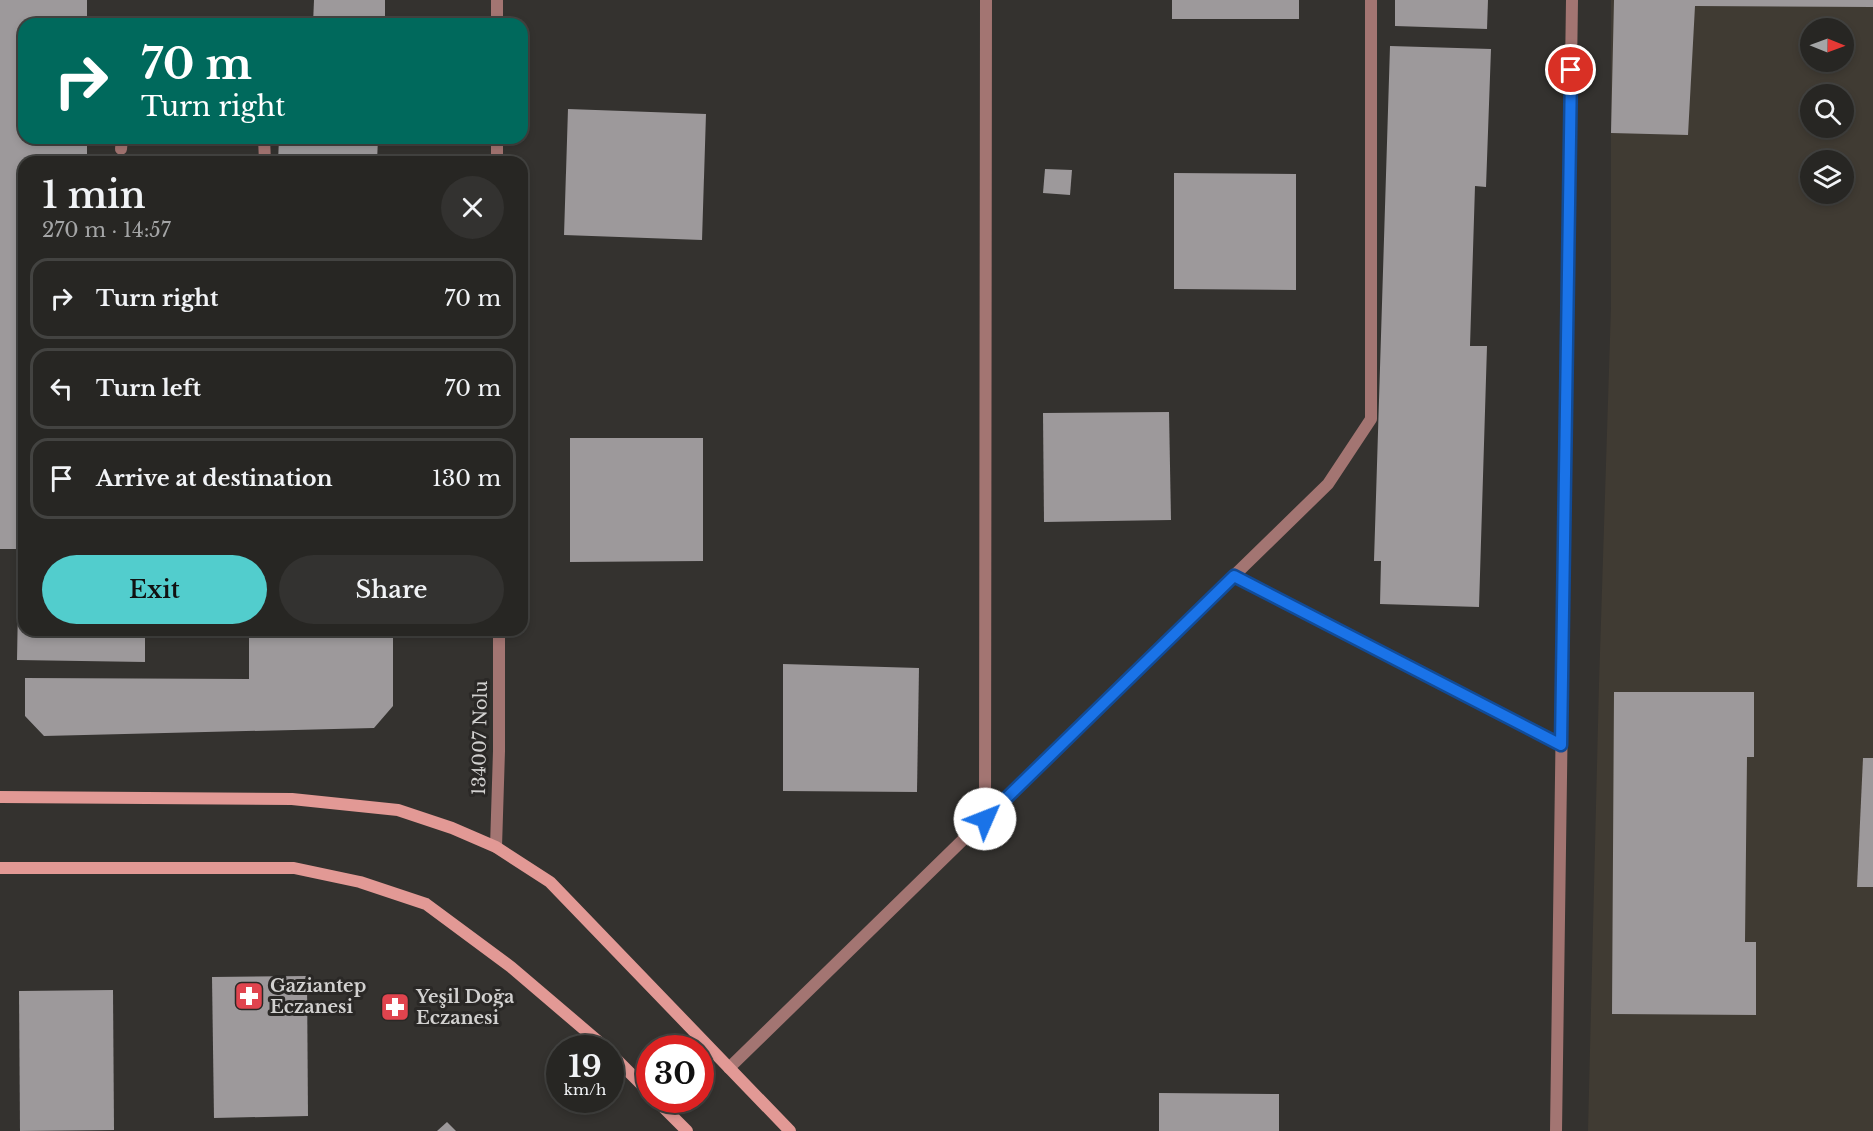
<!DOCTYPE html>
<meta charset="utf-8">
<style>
:root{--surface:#272623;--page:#333230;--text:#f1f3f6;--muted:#a4a5a6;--line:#434341;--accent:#52cdcd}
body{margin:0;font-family:"Libre Baskerville",serif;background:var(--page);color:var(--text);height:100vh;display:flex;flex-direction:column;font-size:22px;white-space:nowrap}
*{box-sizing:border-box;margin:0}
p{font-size:20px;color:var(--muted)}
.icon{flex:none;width:33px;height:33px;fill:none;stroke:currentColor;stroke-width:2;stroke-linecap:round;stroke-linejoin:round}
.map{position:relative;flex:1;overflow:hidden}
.details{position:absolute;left:18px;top:156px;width:510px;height:480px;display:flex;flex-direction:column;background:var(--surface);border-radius:18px;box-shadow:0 3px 9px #0003,0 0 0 2px var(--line)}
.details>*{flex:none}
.top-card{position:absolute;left:18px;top:18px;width:510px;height:126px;border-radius:18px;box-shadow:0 3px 9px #0003,0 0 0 2px var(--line);background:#00695c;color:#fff;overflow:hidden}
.needle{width:39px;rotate:91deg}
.fabs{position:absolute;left:1800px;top:18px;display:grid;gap:12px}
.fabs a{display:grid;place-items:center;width:54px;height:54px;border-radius:50%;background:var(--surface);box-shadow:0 3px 9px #0003,0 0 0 2px var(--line);font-size:30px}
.speed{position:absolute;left:546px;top:1035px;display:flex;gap:12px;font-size:30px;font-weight:700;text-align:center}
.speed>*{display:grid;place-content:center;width:78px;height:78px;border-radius:50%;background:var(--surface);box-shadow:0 3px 9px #0003,0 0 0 2px var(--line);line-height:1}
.speed small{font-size:15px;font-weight:400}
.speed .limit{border:9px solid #d22;background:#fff;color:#111}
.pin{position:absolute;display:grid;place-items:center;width:51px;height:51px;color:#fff;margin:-26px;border:3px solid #fff;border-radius:50%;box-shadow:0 2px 6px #0007}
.me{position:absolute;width:66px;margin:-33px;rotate:46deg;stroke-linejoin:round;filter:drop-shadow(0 0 4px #0008)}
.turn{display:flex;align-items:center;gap:21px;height:126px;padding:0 24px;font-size:27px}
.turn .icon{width:78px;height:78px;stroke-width:2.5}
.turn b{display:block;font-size:42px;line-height:51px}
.round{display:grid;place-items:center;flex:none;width:63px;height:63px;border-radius:32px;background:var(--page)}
.summary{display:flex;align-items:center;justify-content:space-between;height:102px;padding:0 24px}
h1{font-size:36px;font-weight:600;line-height:45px}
.primary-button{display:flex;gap:12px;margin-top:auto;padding:12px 24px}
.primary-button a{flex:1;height:69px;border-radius:36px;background:var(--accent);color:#111;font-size:24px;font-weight:600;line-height:69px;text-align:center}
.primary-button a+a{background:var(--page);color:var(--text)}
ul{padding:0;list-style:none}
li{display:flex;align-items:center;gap:18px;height:81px;margin:0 12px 9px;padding:0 12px;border:3px solid var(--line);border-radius:18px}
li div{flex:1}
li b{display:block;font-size:22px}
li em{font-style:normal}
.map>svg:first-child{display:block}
.built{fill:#403b33;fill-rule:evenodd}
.building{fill:#9d999b}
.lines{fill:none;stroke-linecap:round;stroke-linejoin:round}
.service{stroke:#a37572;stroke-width:12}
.minor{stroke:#a37572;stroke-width:12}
.secondary{stroke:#e29995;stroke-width:12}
.route-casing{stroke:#114b97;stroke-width:15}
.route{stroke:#1a73e8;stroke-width:10}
.labels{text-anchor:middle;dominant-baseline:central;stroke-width:6;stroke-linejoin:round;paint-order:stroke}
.street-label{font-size:18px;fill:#d2d1d0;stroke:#2a2826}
.poi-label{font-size:18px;font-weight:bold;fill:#d2d1d0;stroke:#2a2826;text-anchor:start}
</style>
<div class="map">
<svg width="1873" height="1131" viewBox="0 0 1873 1131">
<rect width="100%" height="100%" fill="#34322f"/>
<path class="built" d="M1611,0H1873V1131H1588L1599,684L1611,307ZM1810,28H1844V62H1810ZM1810,94H1844V128H1810ZM1810,160H1844V194H1810Z"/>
<g class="building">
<polygon points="0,0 87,0 87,24 24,24 24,138 87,138 87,162 24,162 24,630 145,630 145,662 17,660 19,549 0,549"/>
<polygon points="314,0 385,0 385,24 313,24"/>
<rect x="1172" y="0" width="127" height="19"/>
<polygon points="1395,0 1488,0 1487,29 1395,26"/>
<polygon points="1614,0 1873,0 1873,7 1695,6 1688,135 1611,133"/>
<polygon points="1390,46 1491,49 1486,187 1475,186 1470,346 1487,346 1479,607 1380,604 1381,561 1374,561"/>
<polygon points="568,109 706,114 702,240 564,235"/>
<polygon points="279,138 378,138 377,162 278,162"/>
<polygon points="1045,169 1072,170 1070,195 1043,193"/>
<polygon points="1174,173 1296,174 1296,290 1174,289"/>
<polygon points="1169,412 1171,520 1044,522 1043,413"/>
<polygon points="570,438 703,438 703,561 570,562"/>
<polygon points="249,630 393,630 393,706 374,728 44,736 25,716 25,678 249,679"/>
<polygon points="783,664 919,668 917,792 783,791"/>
<polygon points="1614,692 1754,692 1754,757 1747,757 1745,942 1756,942 1756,1015 1612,1014"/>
<polygon points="1863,758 1873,758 1873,887 1857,887"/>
<polygon points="307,976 308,1116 214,1118 212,977"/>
<polygon points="113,990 114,1130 20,1131 19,991"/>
<polygon points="1159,1093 1279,1094 1279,1131 1159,1131"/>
<polygon points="447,1122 456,1131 437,1131"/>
</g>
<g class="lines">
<g class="service">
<polyline points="264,138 265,162"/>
<polyline points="121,149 122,138"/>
<polyline points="1235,576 1561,745"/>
</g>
<g class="minor">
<polyline points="497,0 497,24"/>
<polyline points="497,138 497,162"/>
<polyline points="985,819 986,0"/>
<polyline points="496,847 499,751 499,630"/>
<polyline points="729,1068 1328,484 1371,419 1371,0"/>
<polyline points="1556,1131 1572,0"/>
</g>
<g class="secondary">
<polyline points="0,797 292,799 398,810 452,828 496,847 550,882 790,1131"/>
<polyline points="0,868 294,868 360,882 426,904 511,967 606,1048"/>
<polyline points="610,1053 650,1093"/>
<polyline points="656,1100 687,1131"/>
</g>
</g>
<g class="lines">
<g class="route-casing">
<polyline id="route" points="985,819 1234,576 1561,745 1571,70"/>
</g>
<use href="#route" class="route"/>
</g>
<defs>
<g id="pharmacy-square" transform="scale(1.5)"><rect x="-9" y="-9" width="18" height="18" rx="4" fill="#e0444e" stroke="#2a2826"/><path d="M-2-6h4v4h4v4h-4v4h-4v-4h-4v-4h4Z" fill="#fff"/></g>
</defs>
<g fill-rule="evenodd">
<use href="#pharmacy-square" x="249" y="996"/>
<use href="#pharmacy-square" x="395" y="1007"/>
</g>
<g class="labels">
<g class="street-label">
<text transform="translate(480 738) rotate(-89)">134007 Nolu</text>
</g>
<g class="poi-label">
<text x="270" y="986">Gaziantep<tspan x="270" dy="21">Eczanesi</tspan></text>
<text x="416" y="997">Yeşil Doğa<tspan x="416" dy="21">Eczanesi</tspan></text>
</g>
</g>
</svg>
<div class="fabs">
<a><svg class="needle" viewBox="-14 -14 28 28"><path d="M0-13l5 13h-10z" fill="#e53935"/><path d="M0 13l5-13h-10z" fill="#a4a5a6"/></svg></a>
<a><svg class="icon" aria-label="search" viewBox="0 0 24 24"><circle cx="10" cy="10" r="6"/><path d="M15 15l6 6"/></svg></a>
<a><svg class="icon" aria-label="layers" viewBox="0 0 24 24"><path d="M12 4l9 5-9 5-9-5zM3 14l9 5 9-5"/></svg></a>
</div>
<div class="speed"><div>19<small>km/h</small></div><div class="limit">30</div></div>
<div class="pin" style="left:1571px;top:70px;background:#d93025"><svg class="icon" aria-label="arrive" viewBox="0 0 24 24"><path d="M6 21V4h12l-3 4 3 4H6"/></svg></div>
<svg class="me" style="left:985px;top:819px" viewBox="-20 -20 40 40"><circle r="19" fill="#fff"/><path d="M0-13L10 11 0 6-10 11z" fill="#1a73e8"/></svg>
<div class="top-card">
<div class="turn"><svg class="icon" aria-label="right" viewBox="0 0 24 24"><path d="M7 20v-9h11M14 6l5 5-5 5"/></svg><div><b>70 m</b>Turn right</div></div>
</div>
<section class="details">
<div class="summary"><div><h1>1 min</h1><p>270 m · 14:57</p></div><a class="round"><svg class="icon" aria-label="close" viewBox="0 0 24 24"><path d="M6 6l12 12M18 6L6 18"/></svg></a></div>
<ul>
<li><svg class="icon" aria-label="right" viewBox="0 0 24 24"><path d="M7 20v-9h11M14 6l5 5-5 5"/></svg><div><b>Turn right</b></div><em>70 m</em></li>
<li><svg class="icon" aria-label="left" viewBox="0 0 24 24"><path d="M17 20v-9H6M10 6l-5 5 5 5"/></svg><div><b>Turn left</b></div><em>70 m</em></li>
<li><svg class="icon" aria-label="arrive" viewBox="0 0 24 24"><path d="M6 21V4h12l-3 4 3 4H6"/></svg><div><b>Arrive at destination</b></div><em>130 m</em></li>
</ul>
<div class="primary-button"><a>Exit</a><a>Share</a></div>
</section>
</div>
